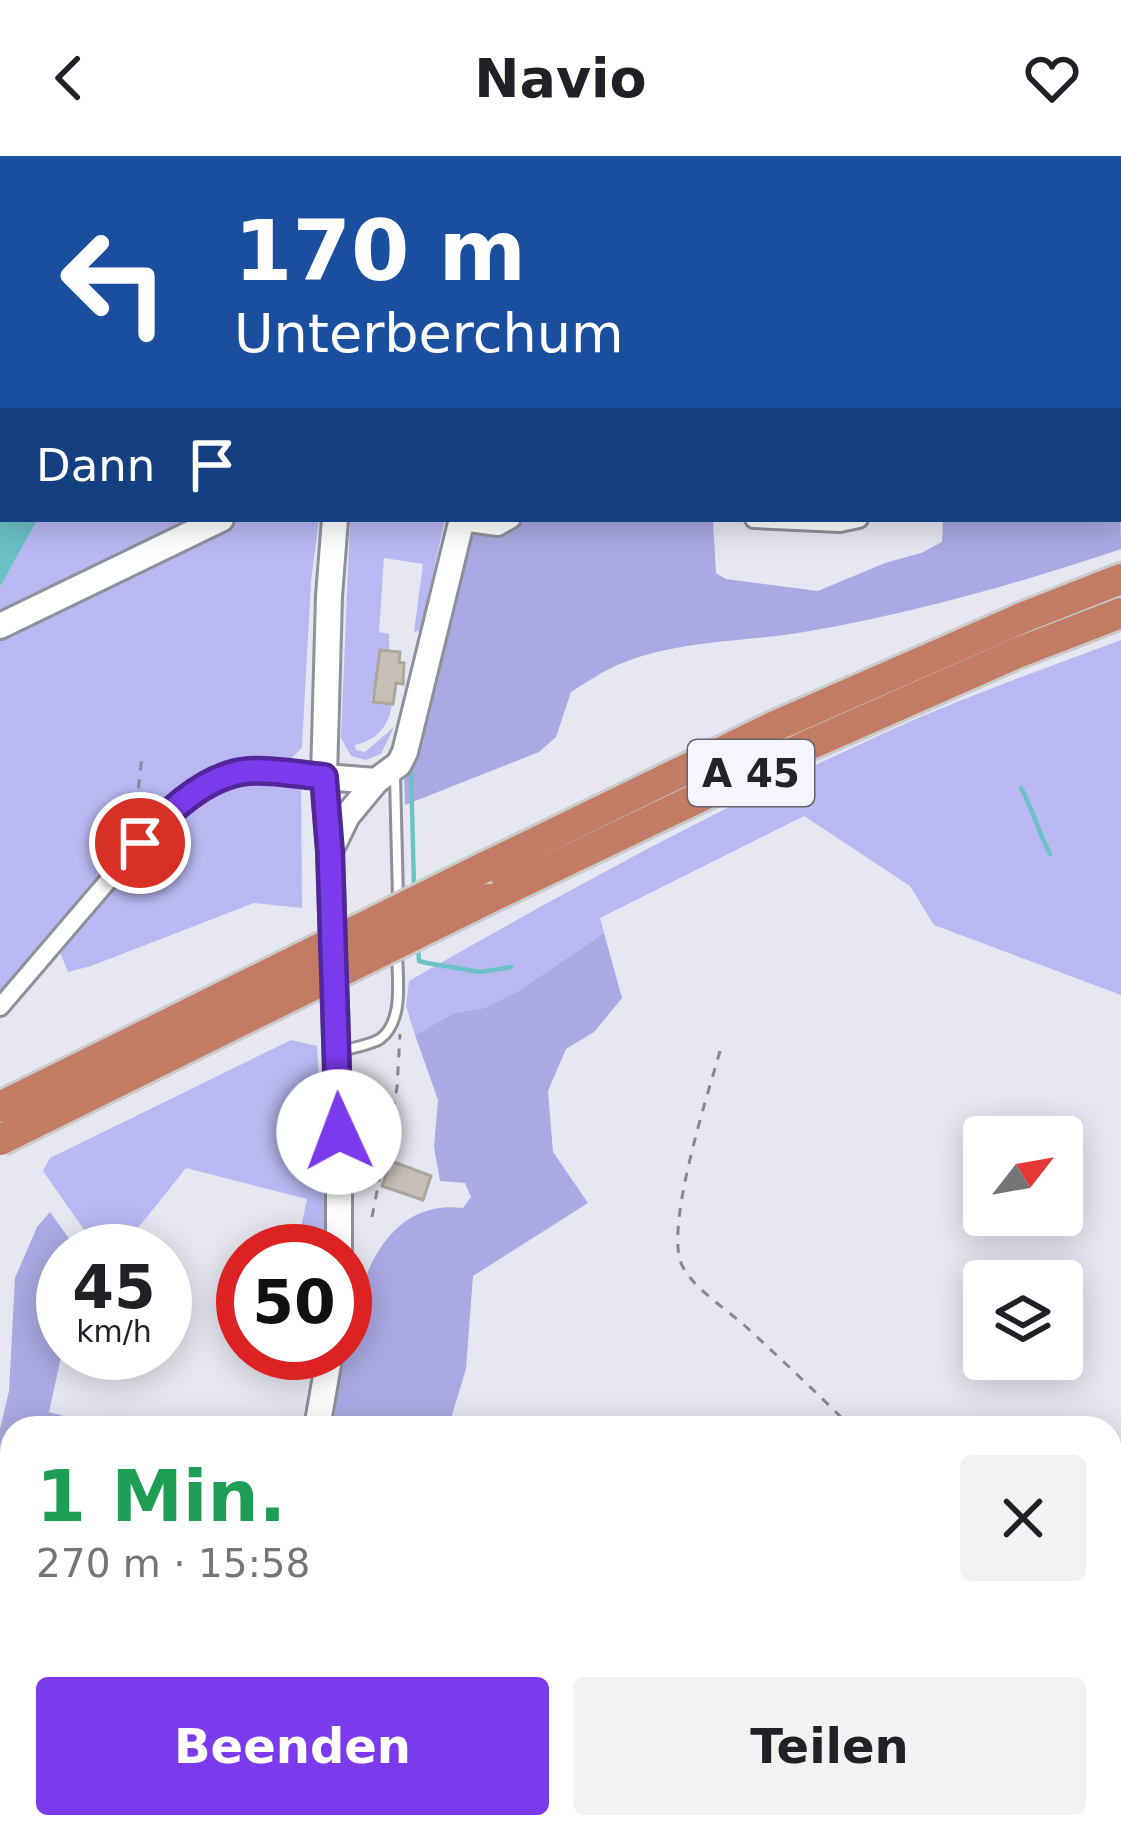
<!DOCTYPE html>
<html lang="de">
<meta charset="utf-8">
<style>
:root{--surface:#fff;--page:#f2f2f2;--text:#202124;--muted:#757577;--accent:#7c3aed}
body{margin:0;font-family:"DejaVu Sans",sans-serif;background:var(--page);color:var(--text);height:100vh;display:flex;flex-direction:column;font-size:45px;white-space:nowrap}
*{box-sizing:border-box;margin:0}
p{font-size:39px;color:var(--muted)}
.icon{flex:none;width:66px;height:66px;fill:none;stroke:currentColor;stroke-width:2;stroke-linecap:round;stroke-linejoin:round}
.map{position:relative;flex:1;overflow:hidden}
.details{position:absolute;left:0px;top:1260px;width:1122px;height:423px;display:flex;flex-direction:column;background:var(--surface);border-radius:36px 36px 0 0;box-shadow:0 6px 30px #0003}
.details>*{flex:none}
.banner{position:absolute;left:0px;top:0px;width:1122px;height:366px;box-shadow:0 6px 30px #0003;background:#1a4fa0;color:#fff;overflow:hidden}
.needle{width:78px;rotate:59deg}
.controls{position:absolute;left:963px;top:960px;display:grid;gap:24px}
.controls a{display:grid;place-items:center;width:120px;height:120px;border-radius:12px;background:var(--surface);box-shadow:0 6px 30px #0003;font-size:60px}
.speed{position:absolute;left:36px;top:1068px;display:flex;gap:24px;font-size:60px;font-weight:700;text-align:center}
.speed>*{display:grid;place-content:center;width:156px;height:156px;border-radius:50%;background:var(--surface);box-shadow:0 6px 30px #0003;line-height:1}
.speed small{font-size:30px;font-weight:400}
.speed .limit{border:18px solid #d22;background:#fff;color:#111}
.pin{position:absolute;display:grid;place-items:center;width:102px;height:102px;color:#fff;margin:-51px;border:6px solid #fff;border-radius:50%;box-shadow:0 3px 12px #0007}
.me{position:absolute;width:132px;margin:-66px;rotate:358deg;stroke-linejoin:round;filter:drop-shadow(0 0 9px #0008)}
.turn{display:flex;align-items:center;gap:42px;height:252px;padding:0 36px;font-size:54px}
.turn .icon{width:156px;height:156px;stroke-width:2.5}
.turn b{display:block;font-size:84px;line-height:102px}
.then{display:flex;align-items:center;height:114px;padding:0 36px;background:#0003;gap:24px;font-size:45px}
.round{display:grid;place-items:center;flex:none;width:126px;height:126px;border-radius:12px;background:var(--page)}
.headline{display:flex;align-items:center;justify-content:space-between;height:204px;padding:0 36px}
h1{font-size:72px;font-weight:600;line-height:90px;color:#1e9e55}
.button{display:flex;gap:24px;margin-top:auto;padding:24px 36px}
.button a{flex:1;height:138px;border-radius:12px;background:var(--accent);color:#fff;font-size:48px;font-weight:600;line-height:138px;text-align:center}
.button a+a{background:var(--page);color:var(--text)}
header{display:flex;justify-content:space-between;align-items:center;height:156px;padding:0 36px;background:var(--surface);font-size:54px;font-weight:600}
.map>svg:first-child{display:block}
.green{fill:#b9b8f2}
.forest{fill:#aaa9e3}
.water{fill:#6cc1c6}
.lines{fill:none;stroke-linecap:round;stroke-linejoin:round}
.stream{stroke:#6cc1c6;stroke-width:4.5}
.building{fill:#c6bfb5;stroke:#ada69c;stroke-width:3}
.lane-casing{stroke:#8f909a;stroke-width:14}
.street-casing{stroke:#8f909a;stroke-width:22}
.secondary-casing{stroke:#8f909a;stroke-width:30}
.highway-casing{stroke:#cacacb;stroke-width:36}
.path{stroke:#888890;stroke-width:3;stroke-dasharray:9 9;stroke-linecap:butt}
.lane{stroke:#fff;stroke-width:8}
.street{stroke:#fff;stroke-width:16}
.secondary{stroke:#fff;stroke-width:24}
.highway{stroke:#c27b64;stroke-width:30}
.highway-bridge-casing{stroke:#cacacb;stroke-width:36;stroke-linecap:butt}
.highway-bridge{stroke:#c27b64;stroke-width:30}
.route-casing{stroke:#51269a;stroke-width:30}
.route{stroke:#7c3aed;stroke-width:21}
.labels{text-anchor:middle;dominant-baseline:central;stroke-width:12;stroke-linejoin:round;paint-order:stroke}
.shield{fill:#f5f5fe;stroke:#636368;stroke-width:3}
.shield-label{font-size:39px;font-weight:bold;fill:#242428}
</style>
<header><svg class="icon" aria-label="back" viewBox="0 0 24 24"><path d="M15 5l-7 7 7 7"/></svg>Navio<svg class="icon" aria-label="heart" viewBox="0 0 24 24"><path d="M12 20l-8-8c-3-5 5-10 8-4 3-6 11-1 8 4z"/></svg></header>
<div class="map">
<svg width="1121" height="1682" viewBox="0 0 1121 1682">
<rect width="100%" height="100%" fill="#e7e7f3"/>
<g class="green">
<path d="M38,363H319L311,426L302,591C282,618 263,602 235,608C223,610 211,617 200,622C162,643 134,679 107,712C70,755 35,798 0,842V431Z"/>
<path d="M350,363H445L421,474L414,476L423,408L384,402L379,476L389,478V495H380L371,545L392,548C389,570 377,584 355,589L356,594L365,596L394,571L381,598L366,604L351,600L341,582Z"/>
<path d="M1121,484V839L934,769L910,730L804,660L600,762L604,777L518,835L484,852L454,857L415,879L406,850L409,825C557,740 709,657 865,586C948,547 1035,516 1121,484Z"/>
<path d="M248,625L301,628L302,752L254,747L91,810L68,816L59,794C80,769 100,745 121,721C159,676 188,639 248,625Z"/>
<polygon points="291,884 317,890 326,1048 323,1095 296,1095 307,1043 186,1012 122,1092 92,1085 43,1015 50,1002"/>
<polygon points="1110,1474 1121,1474 1121,1674 1099,1682 931,1682 912,1671 1110,1671"/>
<polygon points="12,1601 12,1671 253,1671 253,1682 0,1682 0,1634 4,1633"/>
<polygon points="624,1671 883,1671 909,1682 644,1682"/>
</g>
<g class="forest">
<path d="M1119,260L1121,393C1020,427 915,457 810,475C744,487 672,483 611,512C597,519 584,528 571,536L556,581L539,596L405,649L404,617L469,384C499,348 663,366 713,365L716,417L726,423L818,435L885,407L921,397L942,386L943,363H1119Z"/>
<path d="M604,777L622,842L594,876L566,893L548,935L553,996L588,1047L473,1120L466,1213L448,1272H332C347,1197 354,1040 463,1052L471,1041L465,1027L440,1025L434,991L438,944L415,879L454,857L484,852L518,835Z"/>
<polygon points="50,1056 78,1095 63,1095 63,1192 49,1256 96,1269 95,1272 12,1272 12,1404 0,1401 0,1273 9,1235 15,1122 37,1071"/>
</g>
<polygon class="water" points="3,333 3,363 38,363 0,431 0,338"/>
<g class="lines">
<g class="stream">
<polyline points="427,3 428,0"/>
<polyline points="1119,314 1121,313"/>
<polyline points="411,612 414,731"/>
<path d="M1021,632C1033,653 1038,676 1050,698"/>
<polyline points="418,790 419,805 427,807 480,816 511,811"/>
</g>
</g>
<g class="building">
<polygon points="380,494 400,496 399,506 404,507 403,528 396,527 393,548 373,546"/>
<polygon points="391,1005 431,1020 423,1044 382,1030"/>
</g>
<g class="lines">
<g class="lane-casing">
<g id="lane">
<polyline points="395,620 398,743"/>
<path d="M340,895C352,892 370,889 380,883C405,865 397,820 397,794"/>
</g>
</g>
<g class="street-casing">
<g id="street">
<polyline points="1119,77 1121,78"/>
<polyline points="754,363 840,367 859,363"/>
<polyline points="461,366 498,371 512,363"/>
<polyline points="0,851 160,664 194,636 236,616 254,614 324,621"/>
<polyline points="1110,1469 1121,1468"/>
<polyline points="611,1671 632,1682"/>
<polyline points="907,1671 924,1682"/>
</g>
</g>
<g class="secondary-casing">
<g id="secondary">
<polyline points="401,3 402,0"/>
<polyline points="1119,134 1121,133"/>
<polyline points="335,363 329,440 324,621 330,695 339,976 339,1095"/>
<polyline points="0,470 221,363"/>
<polyline points="324,621 376,625 399,608 405,596 462,363"/>
<polyline points="331,693 347,660 376,625"/>
<polyline points="317,1272 330,1197"/>
<polyline points="263,1682 263,1671"/>
</g>
</g>
<g class="highway-casing">
<g id="highway">
<polyline points="485,711 773,571 1024,461 1121,423"/>
<polyline points="487,743 804,591 1017,497 1121,457"/>
</g>
</g>
<g class="path">
<polyline points="7,3 8,0"/>
<polyline points="1033,3 1035,0"/>
<polyline points="0,57 3,31"/>
<polyline points="138,668 136,654 142,600"/>
<path d="M720,895C707,941 668,1061 680,1104C687,1128 725,1152 744,1169C781,1203 817,1237 852,1272"/>
<polyline points="372,1061 397,932 400,878"/>
<polyline points="0,1404 12,1407"/>
</g>
<use href="#lane" class="lane"/>
<use href="#street" class="street"/>
<use href="#secondary" class="secondary"/>
<use href="#highway" class="highway"/>
<g class="highway-bridge-casing">
<g id="highway-bridge">
<polyline points="0,951 485,711"/>
<polyline points="0,984 487,743"/>
</g>
</g>
<use href="#highway-bridge" class="highway-bridge"/>
</g>
<g class="lines">
<g class="route-casing">
<path id="route" d="M140,687C166,657 207,618 249,615C273,613 300,619 324,621L330,695L339,976"/>
</g>
<use href="#route" class="route"/>
</g>
<g class="labels">
<rect class="shield" x="688" y="584" width="126" height="66" rx="9"/>
<g class="shield-label">
<text x="751" y="617">A 45</text>
</g>
</g>
</svg>
<div class="controls">
<a><svg class="needle" viewBox="-14 -14 28 28"><path d="M0-13l5 13h-10z" fill="#e53935"/><path d="M0 13l5-13h-10z" fill="#757577"/></svg></a>
<a><svg class="icon" aria-label="layers" viewBox="0 0 24 24"><path d="M12 4l9 5-9 5-9-5zM3 14l9 5 9-5"/></svg></a>
</div>
<div class="speed"><div>45<small>km/h</small></div><div class="limit">50</div></div>
<div class="pin" style="left:140px;top:687px;background:#d93025"><svg class="icon" aria-label="arrive" viewBox="0 0 24 24"><path d="M6 21V4h12l-3 4 3 4H6"/></svg></div>
<svg class="me" style="left:339px;top:976px" viewBox="-20 -20 40 40"><circle r="19" fill="#fff"/><path d="M0-13L10 11 0 6-10 11z" fill="#7c3aed"/></svg>
<div class="banner">
<div class="turn"><svg class="icon" aria-label="left" viewBox="0 0 24 24"><path d="M17 20v-9H6M10 6l-5 5 5 5"/></svg><div><b>170 m</b>Unterberchum</div></div>
<div class="then">Dann<svg class="icon" aria-label="arrive" viewBox="0 0 24 24"><path d="M6 21V4h12l-3 4 3 4H6"/></svg></div>
</div>
<section class="details">
<div class="headline"><div><h1>1 Min.</h1><p>270 m · 15:58</p></div><a class="round"><svg class="icon" aria-label="close" viewBox="0 0 24 24"><path d="M6 6l12 12M18 6L6 18"/></svg></a></div>
<div class="button"><a>Beenden</a><a>Teilen</a></div>
</section>
</div>
